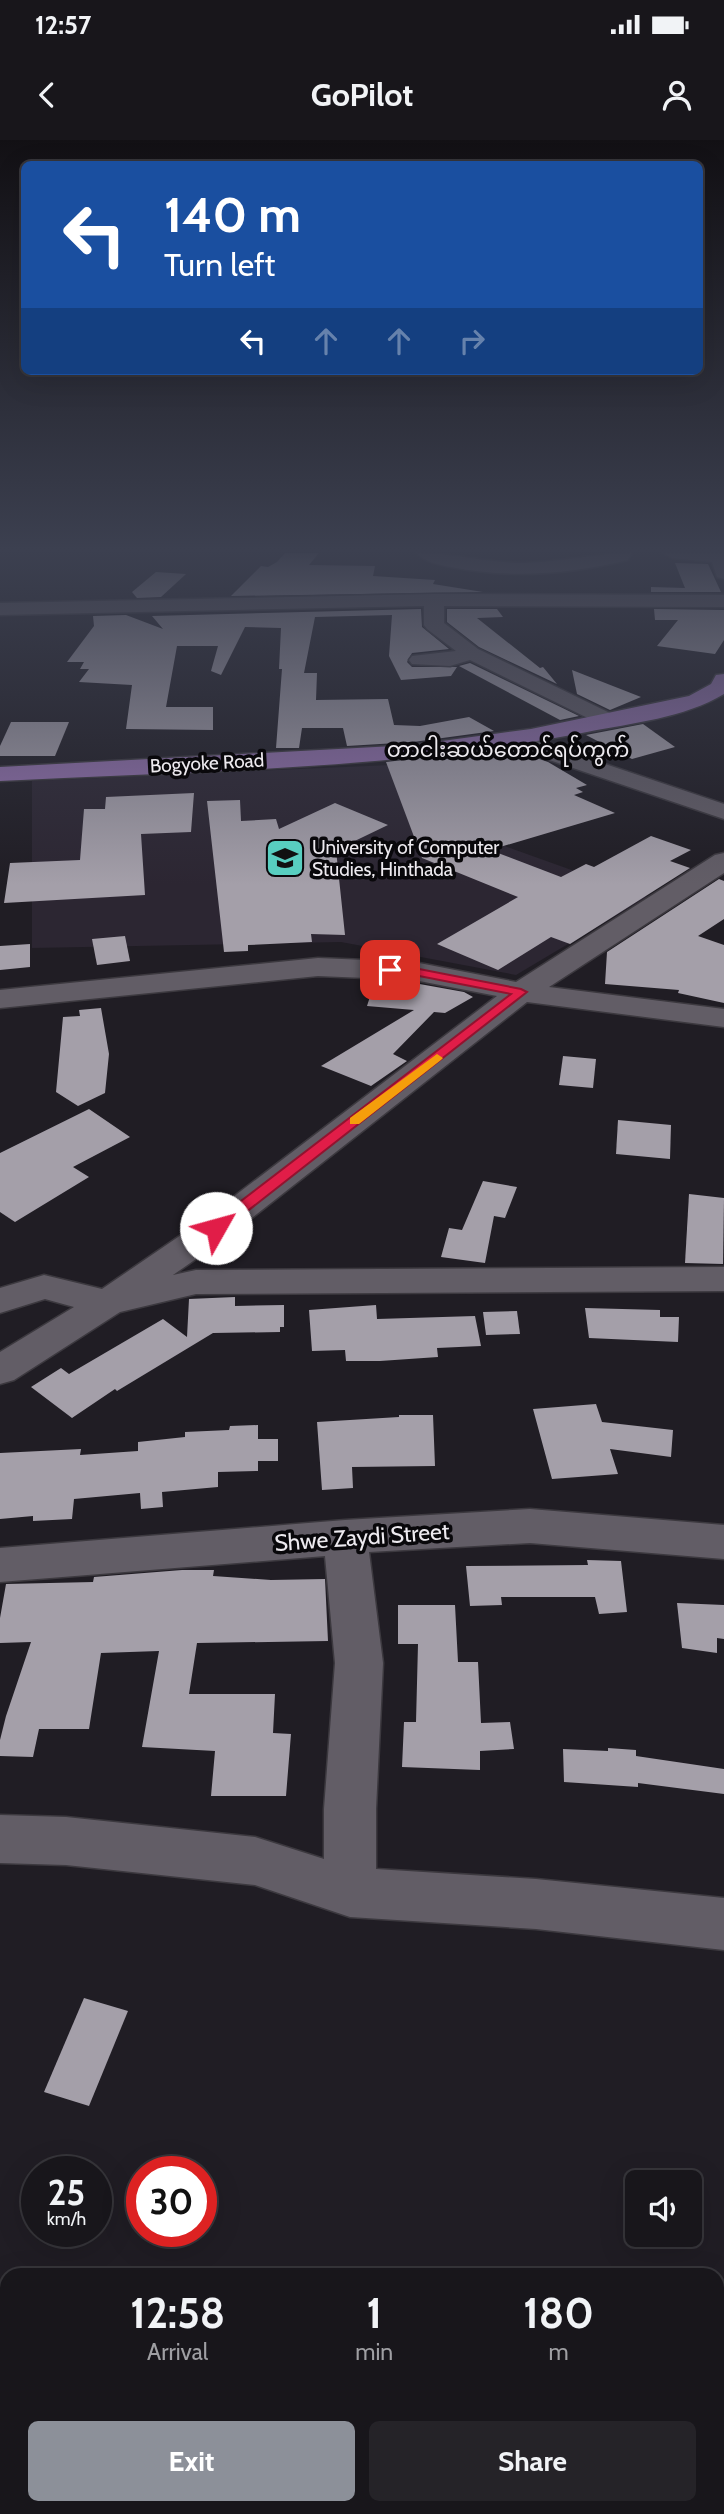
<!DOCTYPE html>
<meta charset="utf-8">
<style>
:root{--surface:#18161b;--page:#252328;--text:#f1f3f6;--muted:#9f9fa3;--line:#36353a;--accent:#8c9099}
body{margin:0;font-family:Cabin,"Noto Sans Myanmar",sans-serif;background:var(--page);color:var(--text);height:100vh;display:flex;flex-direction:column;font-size:26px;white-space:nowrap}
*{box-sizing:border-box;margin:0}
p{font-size:23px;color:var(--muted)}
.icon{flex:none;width:38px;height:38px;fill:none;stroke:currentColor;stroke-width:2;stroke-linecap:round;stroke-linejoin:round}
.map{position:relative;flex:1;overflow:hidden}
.drawer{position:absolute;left:0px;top:2128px;width:724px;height:247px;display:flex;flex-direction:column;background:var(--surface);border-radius:21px 21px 0 0;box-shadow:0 7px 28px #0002,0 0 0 2px var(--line)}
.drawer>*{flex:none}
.banner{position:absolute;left:21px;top:21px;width:682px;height:214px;border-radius:10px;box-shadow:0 7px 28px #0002,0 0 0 2px var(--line);background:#1a4fa0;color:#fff;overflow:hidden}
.tools{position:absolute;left:625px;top:2030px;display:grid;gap:14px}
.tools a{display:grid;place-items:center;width:77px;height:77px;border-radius:10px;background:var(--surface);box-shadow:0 7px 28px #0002,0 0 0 2px var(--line);font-size:35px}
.speed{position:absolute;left:21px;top:2016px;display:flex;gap:14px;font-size:35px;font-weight:700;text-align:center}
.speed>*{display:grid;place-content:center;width:91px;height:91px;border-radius:50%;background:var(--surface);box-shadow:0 7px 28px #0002,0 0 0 2px var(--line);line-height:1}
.speed small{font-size:18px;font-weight:400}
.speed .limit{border:10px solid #d22;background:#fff;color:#111}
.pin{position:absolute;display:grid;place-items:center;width:60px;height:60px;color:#fff;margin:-30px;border-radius:14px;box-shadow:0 4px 10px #0006}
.me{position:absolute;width:77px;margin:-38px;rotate:52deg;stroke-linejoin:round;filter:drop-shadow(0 0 5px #0008)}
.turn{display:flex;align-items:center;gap:24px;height:147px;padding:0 28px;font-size:32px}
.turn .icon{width:91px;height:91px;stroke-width:2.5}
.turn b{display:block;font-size:49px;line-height:60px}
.lanes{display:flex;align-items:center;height:66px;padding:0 28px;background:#0003;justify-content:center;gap:35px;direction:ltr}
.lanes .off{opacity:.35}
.eta{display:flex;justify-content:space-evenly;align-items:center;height:119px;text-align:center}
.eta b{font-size:42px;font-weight:700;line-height:49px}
.button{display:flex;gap:14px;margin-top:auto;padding:14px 28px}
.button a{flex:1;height:80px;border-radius:10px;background:var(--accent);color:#fff;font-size:28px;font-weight:700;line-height:80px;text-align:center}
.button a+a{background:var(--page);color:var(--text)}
.status{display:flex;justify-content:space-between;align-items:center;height:49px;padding:0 35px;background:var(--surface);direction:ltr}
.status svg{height:19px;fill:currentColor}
header{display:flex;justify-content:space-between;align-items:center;height:91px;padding:0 28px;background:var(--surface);font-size:32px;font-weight:700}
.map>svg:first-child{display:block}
.built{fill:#2c2632}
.building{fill:#a49fa9}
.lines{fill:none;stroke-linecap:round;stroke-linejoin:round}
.minor-casing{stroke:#3c393f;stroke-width:3}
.major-casing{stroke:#3c393f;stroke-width:3}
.minor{fill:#625d66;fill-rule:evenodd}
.major{fill:#9170ab;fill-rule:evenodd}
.route{fill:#e11d48;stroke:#92132f;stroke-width:2}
.slow{fill:#f59e0b}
.labels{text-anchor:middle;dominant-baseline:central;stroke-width:7;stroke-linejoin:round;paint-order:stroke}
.far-street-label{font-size:19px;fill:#edeaef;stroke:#09080b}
.far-poi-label{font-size:19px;fill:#edeaef;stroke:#09080b;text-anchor:start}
.far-quarter-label{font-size:21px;fill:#edeaef;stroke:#09080b}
.street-label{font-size:23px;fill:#edeaef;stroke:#09080b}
</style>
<div class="status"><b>12:57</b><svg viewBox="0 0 49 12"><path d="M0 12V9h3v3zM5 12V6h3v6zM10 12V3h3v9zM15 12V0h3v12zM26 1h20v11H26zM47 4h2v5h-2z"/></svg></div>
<header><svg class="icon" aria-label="back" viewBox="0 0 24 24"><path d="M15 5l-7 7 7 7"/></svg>GoPilot<svg class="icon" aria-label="person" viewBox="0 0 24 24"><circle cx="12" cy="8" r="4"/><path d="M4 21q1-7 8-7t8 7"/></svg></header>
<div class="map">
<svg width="724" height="2374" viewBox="0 0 724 2374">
<rect width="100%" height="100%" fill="#201d24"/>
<polygon class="built" points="414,624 429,679 647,757 516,835 341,802 32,808 32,641"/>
<g class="building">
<polygon points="285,413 319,413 309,425 375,426 373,436 435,440 433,444 483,452 231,456 261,426 268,427 277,422"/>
<polygon points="675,423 708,424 721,452 651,452 651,447 685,448"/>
<polygon points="156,432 186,434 161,457 137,458 132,452"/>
<polygon points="421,469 422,487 449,509 412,513 407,522 412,527 457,527 451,536 401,540 389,516 392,475 315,477 304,533 317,533 316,560 388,559 394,585 420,586 469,577 494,591 413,602 347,606 343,588 302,588 299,608 276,608 282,529 279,529 281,488 245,487 221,535 211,531 218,506 177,506 166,567 213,567 213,590 126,589 132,545 79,542 89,529 80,529 84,522 67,522 94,486 93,476 126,475 163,489 152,476"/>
<polygon points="447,469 497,469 503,477 477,478 540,528 543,527 557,544 479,507 447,482"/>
<polygon points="654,469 724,470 724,500 715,514 657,506 678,480 655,480"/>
<polygon points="470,523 579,576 560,580 459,526"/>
<polygon points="572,530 641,557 610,570 577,554"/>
<polygon points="11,582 69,582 55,616 0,616 0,606"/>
<polygon points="643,584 675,607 632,619 586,595"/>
<polygon points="507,608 548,622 587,645 576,648 583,652 574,655 615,673 490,710 561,737 586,724 594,727 651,696 691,710 670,721 690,728 570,804 551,797 498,830 437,804 518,757 422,718 386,622"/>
<polygon points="194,653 191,692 141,694 145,755 4,763 10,723 80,720 84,669 105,669 106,657"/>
<polygon points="240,660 241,681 276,679 279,689 335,663 388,685 336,710 345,795 311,794 312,802 248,805 248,811 224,812 207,661"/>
<polygon points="719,739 724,741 724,779 698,796 724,805 724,863 678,853 679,850 605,844 607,812"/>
<polygon points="125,796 130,821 97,825 92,799"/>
<polygon points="30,804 30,827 0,830 0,806"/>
<polygon points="375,841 414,843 464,852 473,857 445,873 434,872 393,914 407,921 371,946 321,926 414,870 367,866"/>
<polygon points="101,868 109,914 105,953 78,966 56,952 63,877 80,876 79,870"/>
<polygon points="563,916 596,919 593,948 559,945"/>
<polygon points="89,969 130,997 73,1027 89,1037 15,1082 0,1072 0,1013"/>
<polygon points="618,980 671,985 670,1019 616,1014"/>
<polygon points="483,1041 517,1047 505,1078 494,1076 485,1123 441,1117 449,1088 462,1090"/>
<polygon points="689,1054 724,1058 723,1124 685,1123"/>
<polygon points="235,1157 235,1166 284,1165 284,1187 280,1187 280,1192 213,1193 117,1251 115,1249 72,1278 31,1247 61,1228 69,1234 163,1179 187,1197 189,1159"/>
<polygon points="376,1165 377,1179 475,1176 481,1206 437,1208 438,1217 380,1221 346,1221 345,1210 312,1211 309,1170"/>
<polygon points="585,1168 660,1170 660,1177 679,1177 678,1202 589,1198"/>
<polygon points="517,1171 520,1194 486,1195 483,1172"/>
<polygon points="596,1264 602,1282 673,1290 671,1317 610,1309 618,1334 552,1339 533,1269"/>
<polygon points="399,1275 433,1275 435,1326 352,1327 353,1348 322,1350 317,1282 399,1277"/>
<polygon points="258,1285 258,1299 278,1299 278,1321 258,1321 258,1331 218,1332 218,1347 162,1352 163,1367 141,1369 140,1353 74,1359 72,1379 33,1381 33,1376 0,1379 0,1313 81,1309 80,1315 138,1311 138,1302 185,1297 185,1292 229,1290 230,1286"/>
<polygon points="587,1420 621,1421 627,1472 599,1474 595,1457 501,1457 502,1465 470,1466 466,1426 588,1425"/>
<polygon points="182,1430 214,1430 213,1436 271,1440 325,1439 328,1501 197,1503 189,1554 275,1554 273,1593 291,1594 286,1656 211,1656 215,1611 142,1607 159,1511 101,1513 89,1589 39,1589 33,1617 0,1616 0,1600 6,1576 31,1502 0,1503 0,1478 6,1444 93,1442 94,1437"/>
<polygon points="677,1463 724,1465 724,1499 717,1498 717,1513 682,1508"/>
<polygon points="398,1465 455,1465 458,1522 478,1522 481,1583 510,1582 514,1609 480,1611 480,1630 402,1627 404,1582 416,1582 418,1504 398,1504"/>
<polygon points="608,1608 636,1610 636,1616 724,1629 724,1654 638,1643 638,1647 564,1642 563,1609 608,1611"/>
<polygon points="84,1858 128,1871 89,1966 44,1952"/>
</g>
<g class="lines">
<g class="minor-casing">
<g id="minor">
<path d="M417,413C453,413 488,423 524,423C561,422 596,413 632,413L628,420C571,434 510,439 451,427C440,425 424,422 417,413Z"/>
<polygon points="663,413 724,413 724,439 717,437 712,422 672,418"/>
<polygon points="434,454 724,455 724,467 444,466 444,483 478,509 614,575 617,580 614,585 606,587 470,520 450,526 412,524 409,520 412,516 456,511 427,489 424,485 424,466 0,475 0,463"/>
<polygon points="510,592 724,664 724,679 502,604 499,599 502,594"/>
<polygon points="724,713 724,733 549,847 724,869 724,887 527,862 229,1096 173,1135 196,1130 724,1127 724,1151 196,1154 120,1172 14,1240 0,1244 0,1212 74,1167 45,1159 0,1173 0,1148 44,1135 102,1149 203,1080 497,856 414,840 318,836 0,868 0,850 318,818 414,822 516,842 715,715"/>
<polygon points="530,1369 724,1385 724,1419 530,1403 369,1412 383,1523 376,1669 376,1729 536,1739 724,1758 724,1810 536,1789 350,1777 255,1745 66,1725 0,1723 0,1675 66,1677 255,1697 324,1719 324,1669 335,1523 325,1416 0,1442 0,1408 345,1380"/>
</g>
</g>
<g class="major-casing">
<path id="major" d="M724,534V554C684,578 632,583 587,592C394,630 196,631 0,641V627L413,605L531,589L689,556L711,544L716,535Z"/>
</g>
<use href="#minor" class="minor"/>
<use href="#major" class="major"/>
</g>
<linearGradient id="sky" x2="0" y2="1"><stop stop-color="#121014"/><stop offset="0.55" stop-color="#3c4050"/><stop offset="1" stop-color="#3c4050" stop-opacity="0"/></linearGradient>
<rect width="724" height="745" fill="url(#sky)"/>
<polygon class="route" points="390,827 414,828 521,849 527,852 222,1091 211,1091 209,1088 211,1084 511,854 414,835 386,833 386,828"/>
<polygon class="slow" points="437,914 443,918 441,920 359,984 350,984 350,978"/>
<defs>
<g id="university-square" transform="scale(2.0125)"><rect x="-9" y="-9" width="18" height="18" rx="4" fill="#58cec0" stroke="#09080b"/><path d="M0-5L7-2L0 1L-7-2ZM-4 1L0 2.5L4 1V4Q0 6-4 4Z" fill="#111"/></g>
</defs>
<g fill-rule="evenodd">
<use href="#university-square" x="285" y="718"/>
</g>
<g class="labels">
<g class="far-street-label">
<text transform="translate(207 623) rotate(-3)">Bogyoke Road</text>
</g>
<g class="far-poi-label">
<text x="312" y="707">University of Computer<tspan x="312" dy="22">Studies, Hinthada</tspan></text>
</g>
<g class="far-quarter-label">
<text x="508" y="609">တာငါးဆယ်တောင်ရပ်ကွက်</text>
</g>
<g class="street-label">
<text transform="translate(362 1397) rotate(-4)">Shwe Zaydi Street</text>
</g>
</g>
</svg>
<div class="tools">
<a><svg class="icon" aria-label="sound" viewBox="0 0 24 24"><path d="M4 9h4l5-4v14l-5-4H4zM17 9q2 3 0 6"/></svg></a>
</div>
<div class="speed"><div>25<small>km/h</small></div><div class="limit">30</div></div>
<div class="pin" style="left:390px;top:830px;background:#d93025"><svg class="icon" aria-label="arrive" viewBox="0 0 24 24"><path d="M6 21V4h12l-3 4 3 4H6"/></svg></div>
<svg class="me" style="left:216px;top:1088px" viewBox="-20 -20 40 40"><circle r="19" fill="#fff"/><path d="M0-13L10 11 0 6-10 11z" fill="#e11d48"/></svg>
<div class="banner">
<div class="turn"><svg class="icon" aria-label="left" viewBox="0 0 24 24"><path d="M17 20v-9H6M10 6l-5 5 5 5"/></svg><div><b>140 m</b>Turn left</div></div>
<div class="lanes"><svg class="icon" aria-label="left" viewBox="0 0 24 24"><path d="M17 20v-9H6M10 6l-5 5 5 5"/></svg><svg class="icon off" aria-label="ahead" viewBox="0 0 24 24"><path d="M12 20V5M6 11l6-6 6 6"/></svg><svg class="icon off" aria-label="ahead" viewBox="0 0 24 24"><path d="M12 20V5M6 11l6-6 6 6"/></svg><svg class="icon off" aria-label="right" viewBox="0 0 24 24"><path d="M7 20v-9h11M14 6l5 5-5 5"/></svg></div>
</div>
<section class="drawer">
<div class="eta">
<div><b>12:58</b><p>Arrival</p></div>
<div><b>1</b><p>min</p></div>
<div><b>180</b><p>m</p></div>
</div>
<div class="button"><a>Exit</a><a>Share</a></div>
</section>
</div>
